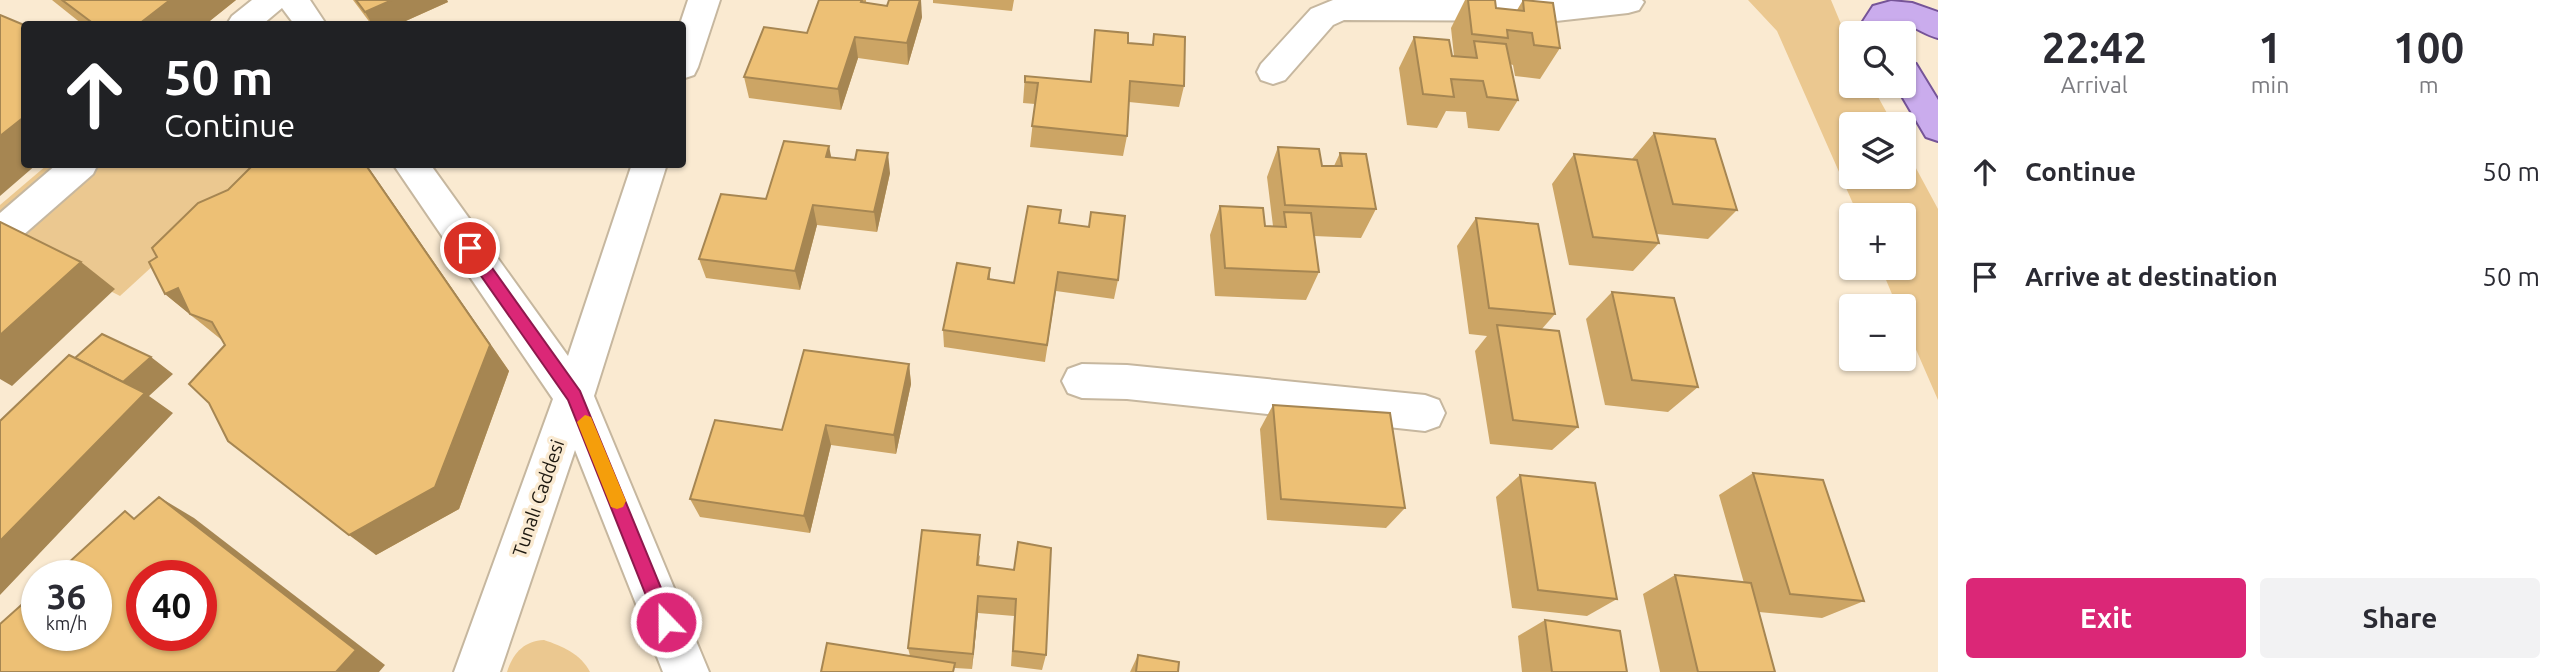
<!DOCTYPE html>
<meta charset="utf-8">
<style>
:root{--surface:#fff;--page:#f2f2f3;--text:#2b2b33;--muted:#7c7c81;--accent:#db2777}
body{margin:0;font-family:Ubuntu,sans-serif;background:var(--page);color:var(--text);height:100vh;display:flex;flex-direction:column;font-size:26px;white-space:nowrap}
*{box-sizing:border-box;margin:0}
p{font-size:23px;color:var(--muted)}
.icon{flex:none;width:38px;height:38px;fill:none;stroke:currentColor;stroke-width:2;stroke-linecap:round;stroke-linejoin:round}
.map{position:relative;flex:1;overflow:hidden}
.sheet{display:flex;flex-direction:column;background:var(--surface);width:630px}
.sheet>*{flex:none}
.guide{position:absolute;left:21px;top:21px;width:665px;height:147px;border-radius:7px;box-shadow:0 2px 5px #0004;background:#202124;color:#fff;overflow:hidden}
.fabs{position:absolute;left:1839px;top:21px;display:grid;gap:14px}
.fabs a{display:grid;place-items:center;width:77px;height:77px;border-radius:7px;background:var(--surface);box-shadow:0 2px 5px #0004;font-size:35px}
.speed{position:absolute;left:21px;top:560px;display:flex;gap:14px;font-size:35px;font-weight:700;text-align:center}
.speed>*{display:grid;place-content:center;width:91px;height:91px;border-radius:50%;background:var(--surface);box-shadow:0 2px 5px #0004;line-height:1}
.speed small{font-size:18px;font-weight:400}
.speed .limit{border:10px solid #d22;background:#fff;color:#111}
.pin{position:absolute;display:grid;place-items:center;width:60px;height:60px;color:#fff;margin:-30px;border:4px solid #fff;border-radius:50%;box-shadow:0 2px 7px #0007}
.me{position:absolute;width:77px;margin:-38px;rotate:338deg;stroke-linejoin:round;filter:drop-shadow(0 0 5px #0008)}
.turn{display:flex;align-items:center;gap:24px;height:147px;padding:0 28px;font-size:32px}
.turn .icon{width:91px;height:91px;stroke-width:2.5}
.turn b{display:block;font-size:49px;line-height:60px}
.eta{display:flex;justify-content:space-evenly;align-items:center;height:119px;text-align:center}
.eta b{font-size:42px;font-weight:700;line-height:49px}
.primary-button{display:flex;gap:14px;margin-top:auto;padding:14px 28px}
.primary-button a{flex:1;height:80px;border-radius:7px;background:var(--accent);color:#fff;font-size:28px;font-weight:700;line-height:80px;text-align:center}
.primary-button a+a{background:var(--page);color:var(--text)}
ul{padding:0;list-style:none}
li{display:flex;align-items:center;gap:21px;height:105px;padding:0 28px}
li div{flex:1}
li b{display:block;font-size:26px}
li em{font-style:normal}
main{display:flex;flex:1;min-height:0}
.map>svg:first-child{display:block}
.green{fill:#ebc890}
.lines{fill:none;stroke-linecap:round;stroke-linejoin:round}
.minor-casing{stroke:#c6b79f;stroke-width:4}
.major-casing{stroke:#765498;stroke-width:4}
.minor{fill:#fff;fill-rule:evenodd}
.major{fill:#caaced;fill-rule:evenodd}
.wall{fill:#cca565}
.shaded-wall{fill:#a68652}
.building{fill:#edc075;stroke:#a68652;stroke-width:2;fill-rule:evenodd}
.route{fill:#db2777;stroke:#8e194d;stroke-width:2}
.slow{fill:#f59e0b}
.labels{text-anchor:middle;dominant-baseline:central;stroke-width:7;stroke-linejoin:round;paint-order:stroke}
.street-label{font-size:19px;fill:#1d180f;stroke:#faead1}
</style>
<main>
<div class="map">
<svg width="1938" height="672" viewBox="0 0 1938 672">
<rect width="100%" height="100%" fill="#faead1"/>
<g class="green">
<polygon points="1748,0 1831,0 1851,48 1852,86 1872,86 1893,124 1852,124 1852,177 1904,177 1904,146 1938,209 1938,400 1904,322 1904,306 1897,306 1881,268 1904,268 1904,215 1858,215 1777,31"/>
<polygon points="47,165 263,165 120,296 0,234 0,205"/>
<path d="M544,640C562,646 581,654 590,672H507C513,653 524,641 544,640Z"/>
</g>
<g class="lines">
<g class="minor-casing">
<g id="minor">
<polygon points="252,0 310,0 326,24 294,24 282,8 263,24 227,24 232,16"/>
<polygon points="688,0 720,0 698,67 694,75 682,79 680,24"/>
<polygon points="1333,0 1642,0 1644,2 1639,10 1628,13 1556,21 1344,20 1333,25 1285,80 1273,84 1261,80 1257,72 1261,64 1311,9"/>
<polygon points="57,164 98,164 93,174 13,244 0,249 0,213"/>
<polygon points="393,164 430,164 568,356 632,164 667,164 594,396 709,672 663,672 575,450 500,672 454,672 553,399"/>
<polygon points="1082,364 1127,365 1425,395 1439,400 1445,413 1439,426 1425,431 1127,399 1082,398 1068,393 1062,381 1068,369"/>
</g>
</g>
<g class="major-casing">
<g id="major">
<path d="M1891,1L1912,3L1938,12V38C1922,34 1912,23 1894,23L1888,33H1864L1860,26L1873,6Z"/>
<polygon points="1904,60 1916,64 1938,100 1938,141 1926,137 1896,86 1904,86"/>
</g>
</g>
<use href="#minor" class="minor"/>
<use href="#major" class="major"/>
</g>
<g class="wall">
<polygon points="52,0 236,0 206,24 82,24"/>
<polygon points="353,0 447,0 448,2 399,24 371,24"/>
<polygon points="819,0 866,0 866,3 922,17 908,65 858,58 841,110 749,98 744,77 807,33"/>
<polygon points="933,0 1014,0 1012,11 933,3"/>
<polygon points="1465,0 1495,0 1496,8 1517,10 1523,0 1560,48 1540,79 1515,76 1513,65 1510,64 1518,100 1499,131 1468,128 1466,112 1446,111 1437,128 1407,125 1399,68 1414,37 1454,56 1451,28"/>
<polygon points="1095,30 1128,43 1152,45 1154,34 1184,86 1179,107 1129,102 1127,136 1123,156 1030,147 1035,104 1023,103 1025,76 1090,82"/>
<polygon points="1654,133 1737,210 1708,239 1657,234 1659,243 1633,271 1569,265 1552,184 1574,154 1632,159"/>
<polygon points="1278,147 1322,166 1334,166 1340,153 1376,209 1361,238 1314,236 1319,272 1306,300 1215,296 1210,235 1220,206 1265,226 1273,226 1267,177"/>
<polygon points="831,157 890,173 877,232 817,225 800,290 706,278 699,259 766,199"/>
<polygon points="254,164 366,164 509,371 459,509 376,555 223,341 165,294 157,257"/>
<polygon points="1476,218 1555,314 1541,330 1578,427 1552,450 1490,444 1475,351 1487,336 1469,334 1457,246"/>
<polygon points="1059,223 1118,280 1114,299 1056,291 1045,362 944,347 943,330 990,268 990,280 1014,283"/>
<polygon points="1612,292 1698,387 1668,412 1605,405 1586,319"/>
<polygon points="909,364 911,384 896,454 831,445 810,533 700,517 690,499 782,430"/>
<polygon points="1273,405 1405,508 1386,528 1267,520 1260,429"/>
<polygon points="1753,473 1864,601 1822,618 1759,612 1775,672 1660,672 1643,594 1675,575 1744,583 1719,495"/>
<polygon points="1520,475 1617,599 1587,616 1512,608 1496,497"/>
<polygon points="980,555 979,565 1014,570 1046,655 1042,670 1011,666 1014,616 978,613 972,669 955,668 910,656 908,648"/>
<polygon points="1545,620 1627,672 1522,672 1518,636"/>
<polygon points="1138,655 1178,672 1130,672"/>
</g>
<g class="shaded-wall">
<polygon points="170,0 236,0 206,24 139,24"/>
<polygon points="392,0 447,0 448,2 399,24 372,24 365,12"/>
<polygon points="920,0 921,0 922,17 908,65 907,43"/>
<polygon points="855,37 858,58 841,110 838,89"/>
<polygon points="24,117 24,164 37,164 0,196 0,136"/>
<polygon points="829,146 833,166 826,157"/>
<polygon points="888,153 890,173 877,232 874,212"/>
<polygon points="365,164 366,164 509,371 459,509 376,555 349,535"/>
<polygon points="813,205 817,225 800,290 795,271"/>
<polygon points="81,262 115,289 12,386 0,379 0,335"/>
<polygon points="178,288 190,314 198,321 165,294"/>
<polygon points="151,357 173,374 149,396 173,413 0,595 0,541 122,383"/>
<polygon points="909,364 911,384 896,454 894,435"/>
<polygon points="826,425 831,445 810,533 804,516"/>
<polygon points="159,497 194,518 385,665 379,672 336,672"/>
<polygon points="978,596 978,613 972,669 973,654"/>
</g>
<g class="building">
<polygon points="62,0 170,0 139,24 94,24"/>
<polygon points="356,0 392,0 365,12"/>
<polygon points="819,0 862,0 861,2 887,6 889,0 920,0 907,43 855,37 838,89 744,77 764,27 807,33"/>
<polygon points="1468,0 1495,0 1496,8 1524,11 1523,0 1553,3 1560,48 1534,45 1532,33 1507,30 1508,38 1472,34"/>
<polygon points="0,15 24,25 24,117 0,136"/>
<polygon points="1095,30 1128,33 1128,43 1153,45 1154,34 1185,37 1184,86 1130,81 1127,136 1032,126 1038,83 1025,82 1025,76 1091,82"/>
<polygon points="1414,37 1449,40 1452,56 1477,58 1474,41 1506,44 1518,100 1487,97 1483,81 1451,79 1454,97 1423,94"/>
<polygon points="1654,133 1715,139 1737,210 1673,204"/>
<polygon points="784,141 829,146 826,157 855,160 857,150 888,153 874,212 813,205 795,271 699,259 721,194 766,199"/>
<polygon points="1278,147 1319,149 1322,166 1342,166 1340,153 1366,154 1376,209 1285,205"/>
<polygon points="1574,154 1637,160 1659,243 1593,237"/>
<polygon points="254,164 365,164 490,345 435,487 349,535 228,441 209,403 189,384 225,345 212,322 190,314 178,288 165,294 149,262 157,257 152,248 198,203 228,190"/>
<polygon points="1028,206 1061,210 1059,223 1089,227 1091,212 1125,216 1118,280 1058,272 1047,345 943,330 957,263 990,268 988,279 1014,283"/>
<polygon points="1220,206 1263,208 1265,226 1286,227 1284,212 1311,213 1319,272 1225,268"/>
<polygon points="1476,218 1538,224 1555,314 1489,308"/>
<polygon points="0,222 81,262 0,335"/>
<polygon points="1612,292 1674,298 1698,387 1632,380"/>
<polygon points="1497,325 1559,331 1578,427 1513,420"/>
<polygon points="102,334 151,357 123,382 75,358"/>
<polygon points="804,350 909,364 894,435 826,425 804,516 690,499 715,420 782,430"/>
<polygon points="69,355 145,393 0,541 0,421"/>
<polygon points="1273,405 1390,413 1405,508 1281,499"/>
<polygon points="1753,473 1823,480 1864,601 1790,594"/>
<polygon points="1520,475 1595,483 1617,599 1538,590"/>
<path d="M159,497L356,650L336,672H0V624L37,591V635H96V576H54L125,511L134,519ZM142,576H201V635H142Z"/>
<polygon points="922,530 980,535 977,565 1014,570 1018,542 1051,548 1046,655 1013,651 1016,599 978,596 973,654 908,648"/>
<polygon points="1675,575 1751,583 1775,672 1698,672"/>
<polygon points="1545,620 1620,631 1627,672 1552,672"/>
<polygon points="827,643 955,663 953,672 821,672"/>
<polygon points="1138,655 1179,662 1178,672 1136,672"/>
</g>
<polygon class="route" points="470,242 475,244 580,391 675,622 672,628 666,631 659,628 568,400 465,253 462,248"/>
<polygon class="slow" points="585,415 591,417 626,501 623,507 617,509 611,507 577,422"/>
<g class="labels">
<g class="street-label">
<text transform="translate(538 498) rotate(-71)">Tunalı Caddesi</text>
</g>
</g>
</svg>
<div class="fabs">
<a><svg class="icon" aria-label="search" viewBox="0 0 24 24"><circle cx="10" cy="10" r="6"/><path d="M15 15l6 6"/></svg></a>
<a><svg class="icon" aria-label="layers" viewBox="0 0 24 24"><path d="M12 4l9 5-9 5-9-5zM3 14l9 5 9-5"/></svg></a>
<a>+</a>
<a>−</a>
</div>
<div class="speed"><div>36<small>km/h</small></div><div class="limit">40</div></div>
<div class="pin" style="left:470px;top:248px;background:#d93025"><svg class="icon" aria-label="arrive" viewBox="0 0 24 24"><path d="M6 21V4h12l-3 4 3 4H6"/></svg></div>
<svg class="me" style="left:666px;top:622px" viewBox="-20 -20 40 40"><circle r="17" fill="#db2777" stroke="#fff" stroke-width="3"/><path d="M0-11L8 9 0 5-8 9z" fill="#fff"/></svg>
<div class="guide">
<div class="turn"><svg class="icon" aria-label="ahead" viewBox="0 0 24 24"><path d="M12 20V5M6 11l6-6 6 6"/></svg><div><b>50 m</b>Continue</div></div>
</div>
</div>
<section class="sheet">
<div class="eta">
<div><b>22:42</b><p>Arrival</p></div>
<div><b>1</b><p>min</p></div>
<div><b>100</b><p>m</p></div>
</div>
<ul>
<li><svg class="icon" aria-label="ahead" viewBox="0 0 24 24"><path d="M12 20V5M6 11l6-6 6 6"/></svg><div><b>Continue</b></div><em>50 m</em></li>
<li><svg class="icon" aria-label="arrive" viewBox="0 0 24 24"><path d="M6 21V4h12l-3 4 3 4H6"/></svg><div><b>Arrive at destination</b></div><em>50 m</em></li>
</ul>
<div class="primary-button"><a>Exit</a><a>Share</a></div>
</section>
</main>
